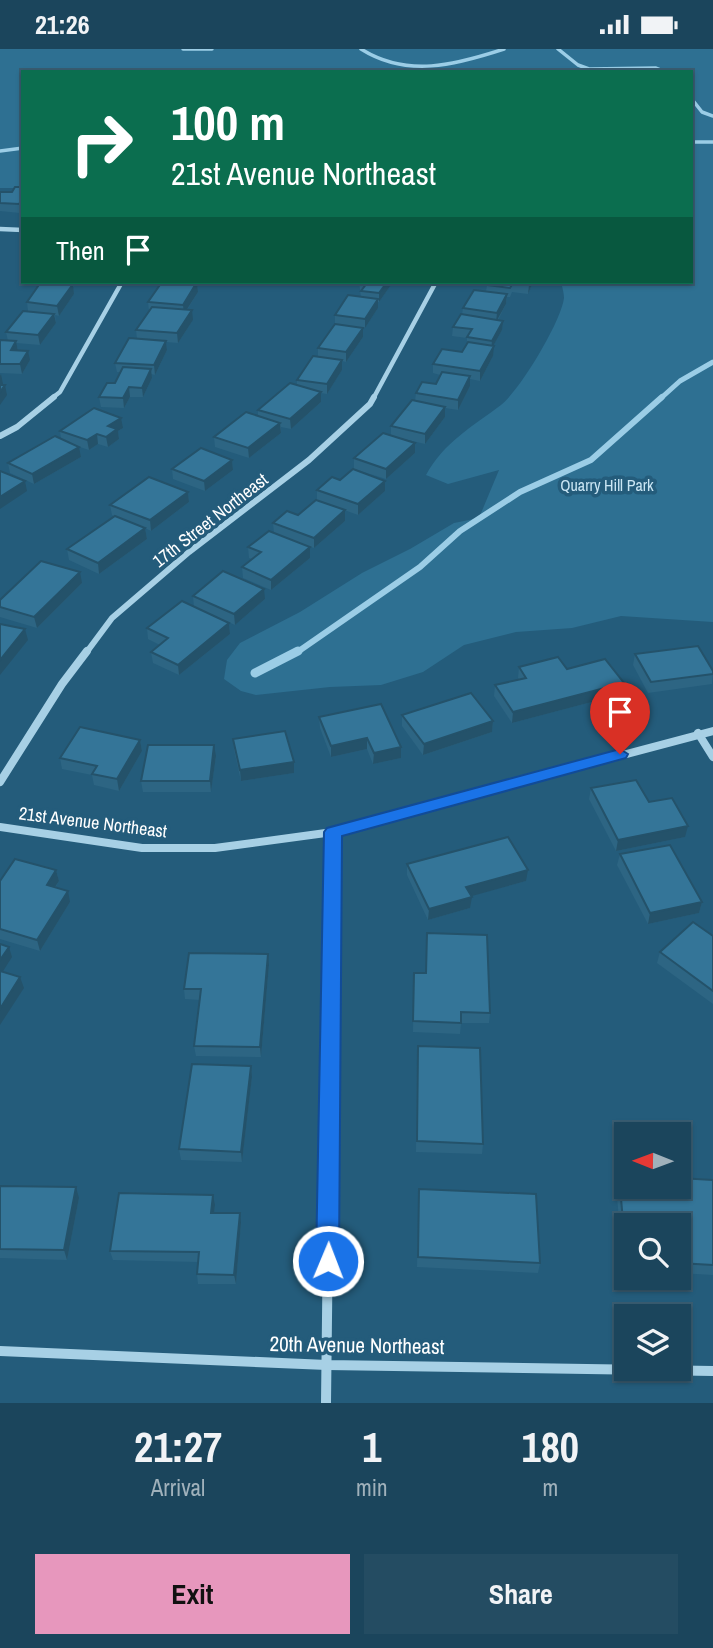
<!DOCTYPE html>
<style>
:root{--surface:#1b455c;--page:#244c62;--text:#f1f3f6;--muted:#a0b1bb;--line:#395d72;--accent:#e797bd}
body{margin:0;font-family:"Archivo Narrow",sans-serif;background:var(--page);color:var(--text);height:100vh;display:flex;flex-direction:column;font-size:26px;white-space:nowrap}
*{box-sizing:border-box;margin:0}
p{font-size:23px;color:var(--muted)}
.icon{flex:none;width:38px;height:38px;fill:none;stroke:currentColor;stroke-width:2;stroke-linecap:round;stroke-linejoin:round}
.map{position:relative;height:1354px;overflow:hidden}
.details{display:flex;flex-direction:column;background:var(--surface);flex:1}
.details>*{flex:none}
.banner{position:absolute;left:21px;top:21px;width:672px;height:214px;border-radius:0px;box-shadow:0 2px 5px #0004,0 0 0 2px var(--line);background:#0b6e4f;color:#fff;overflow:hidden}
.needle{width:46px;rotate:271deg}
.fabs{position:absolute;left:614px;top:1073px;display:grid;gap:14px}
.fabs a{display:grid;place-items:center;width:77px;height:77px;border-radius:0px;background:var(--surface);box-shadow:0 2px 5px #0004,0 0 0 2px var(--line);font-size:35px}
.pin{position:absolute;display:grid;place-items:center;width:60px;height:60px;color:#fff;margin:-72px -30px;border-radius:50% 50% 50% 0;rotate:-45deg;box-shadow:0 0 7px #0007}
.pin .icon{rotate:45deg}
.me{position:absolute;width:77px;margin:-38px;rotate:1deg;stroke-linejoin:round;filter:drop-shadow(0 0 5px #0008)}
.turn{display:flex;align-items:center;gap:24px;height:147px;padding:0 35px;font-size:32px}
.turn .icon{width:91px;height:91px;stroke-width:2.5}
.turn b{display:block;font-size:49px;line-height:60px}
.then{display:flex;align-items:center;height:66px;padding:0 35px;background:#0003;gap:14px;font-size:26px}
.eta{display:flex;justify-content:space-evenly;align-items:center;height:119px;text-align:center}
.eta b{font-size:42px;font-weight:800;line-height:49px}
.primary-button{display:flex;gap:14px;margin-top:auto;padding:14px 35px}
.primary-button a{flex:1;height:80px;border-radius:0px;background:var(--accent);color:#111;font-size:28px;font-weight:800;line-height:80px;text-align:center}
.primary-button a+a{background:var(--page);color:var(--text)}
.status{display:flex;justify-content:space-between;align-items:center;height:49px;padding:0 35px;background:var(--surface);direction:ltr}
.status svg{height:19px;fill:currentColor}
.map>svg:first-child{display:block}
.green{fill:#2e7092}
.lines{fill:none;stroke-linecap:round;stroke-linejoin:round}
.stream-far3{stroke:#9bcde6;stroke-width:3.5}
.stream-far2{stroke:#9bcde6;stroke-width:5}
.stream-far1{stroke:#9bcde6;stroke-width:6}
.stream{stroke:#9bcde6;stroke-width:9}
.minor-far3{stroke:#a7d0e5;stroke-width:4.5}
.minor-far2{stroke:#a7d0e5;stroke-width:6}
.minor-far1{stroke:#a7d0e5;stroke-width:8}
.minor{stroke:#a7d0e5;stroke-width:10}
.wall{fill:#2d6583}
.shaded-wall{fill:#24526a}
.building{fill:#347598;stroke:#24526a;stroke-width:2}
.route{fill:#1a73e8;stroke:#114b97;stroke-width:2}
.labels{text-anchor:middle;dominant-baseline:central;stroke-width:7;stroke-linejoin:round;paint-order:stroke}
.far-park-label{font-size:16px;fill:#cae6f4;stroke:#245c7b}
.street-label{font-size:18px;fill:#fff;stroke:#245c7b}
.near-street-label{font-size:21px;fill:#fff;stroke:#245c7b}
</style>
<div class="status"><b>21:26</b><svg viewBox="0 0 49 12"><path d="M0 12V9h3v3zM5 12V6h3v6zM10 12V3h3v9zM15 12V0h3v12zM26 1h20v11H26zM47 4h2v5h-2z"/></svg></div>
<div class="map">
<svg width="713" height="1354" viewBox="0 0 713 1354">
<rect width="100%" height="100%" fill="#245c7b"/>
<path class="green" d="M0,0H713V573L621,567L572,579L516,583L464,596L423,623L381,636L330,638L256,646L241,642L224,630L227,611L240,594L300,563L362,524L410,500L454,474L479,469L499,421L448,435L426,426C444,393 472,378 501,356C520,341 561,273 564,249C564,244 562,237 561,233H691V23H23V139H0Z"/>
<g class="lines">
<g class="stream-far3">
<polyline points="183,0 212,0"/>
<path d="M361,0C407,29 455,16 504,0"/>
<polyline points="558,0 578,16 589,20 656,19 666,23"/>
<polyline points="691,49 702,63 713,67"/>
<polyline points="691,93 713,93"/>
<polyline points="0,102 23,99"/>
</g>
<polyline class="stream-far2" points="660,350 680,332 713,313"/>
<polyline class="stream-far1" points="296,604 420,518 460,482 520,443 591,411 662,348"/>
<polyline class="stream" points="255,624 298,602"/>
<g class="minor-far3">
<polyline points="0,180 23,181"/>
<polyline points="51,350 60,343 122,233"/>
<polyline points="373,350 436,233"/>
</g>
<g class="minor-far2">
<polyline points="0,387 17,378 54,348"/>
<polyline points="86,604 112,569 189,503 309,411 370,355 374,348"/>
</g>
<g class="minor-far1">
<polyline points="698,684 713,708"/>
<polyline points="0,733 62,635 87,602"/>
<polyline points="0,778 142,799 215,799 333,783 713,682"/>
<polyline points="331,932 333,783"/>
</g>
<g class="minor">
<polyline points="0,1302 327,1316 713,1322"/>
<polyline points="326,1354 331,930"/>
</g>
</g>
<g class="wall">
<polygon points="23,138 23,160 20,164 0,162 0,143 12,143"/>
<polygon points="29,233 78,233 73,238 74,245 59,267 55,266 56,274 40,296 16,294 18,301 30,311 22,325 0,324 0,291 8,292 6,283 28,262 27,253 39,236 30,235"/>
<polygon points="197,233 198,243 187,261 193,271 178,294 166,293 167,301 155,326 151,325 152,329 143,348 130,348 124,359 101,358 99,348 115,334 121,323 117,323 115,314 137,290 136,281 149,262 148,253"/>
<polygon points="359,233 393,233 379,253 378,253 378,259 365,279 363,279 363,288 346,313 342,312 342,321 327,345 321,344 321,353 291,380 281,378 281,384 249,409 215,398 214,388 258,367 258,361 297,336 297,331 318,308 318,299 335,275 335,266 361,248"/>
<polygon points="488,233 533,233 528,245 512,243 510,248 507,248 506,255 498,271 502,281 493,297 493,307 480,332 470,330 470,337 458,361 445,359 445,368 425,395 400,389 415,394 415,404 386,430 354,420 354,409 391,386 391,377 415,352 416,344 436,335 440,326 433,324 433,315 462,303 467,295 467,289 452,287 453,278 462,266 463,259 486,243 487,236"/>
<polygon points="123,379 118,382 119,390 108,398 98,395 89,401 77,397 81,408 34,435 10,424 8,414 61,390 60,382"/>
<polygon points="232,411 233,421 205,442 173,430 172,420"/>
<polygon points="340,431 385,442 358,466 317,451 317,441"/>
<polygon points="188,443 189,453 151,482 145,479 147,490 99,525 69,511 67,500 114,467 112,466 110,456"/>
<polygon points="298,466 345,472 314,499 286,489 310,498 310,509 271,541 243,529 242,518 252,510 249,509 248,498 274,484 273,474"/>
<polygon points="82,534 37,579 0,568 0,551"/>
<polygon points="193,547 265,550 235,576 194,558"/>
<polygon points="229,574 230,585 179,626 153,614 151,603 160,596 148,590 147,579"/>
<polygon points="635,605 713,622 712,635 648,644 633,616"/>
<polygon points="519,618 567,620 622,645 512,674 494,647 495,636 519,630 518,629"/>
<polygon points="381,655 401,709 373,715 367,700 331,708 320,679 319,668"/>
<polygon points="402,666 493,672 492,683 423,706 402,677"/>
<polygon points="233,690 294,713 294,724 241,732 234,701"/>
<polygon points="140,691 142,702 119,742 94,736 92,726 62,720 60,709"/>
<polygon points="216,707 211,743 143,743 141,732"/>
<polygon points="591,739 649,753 685,788 616,802 589,750"/>
<polygon points="620,805 702,853 699,864 648,875 617,816"/>
<polygon points="407,815 526,832 471,847 470,859 428,871 407,826"/>
<polygon points="56,821 59,832 55,839 70,853 40,902 0,890 0,832"/>
<polygon points="427,884 490,964 489,974 461,974 460,985 413,983 414,924 426,924"/>
<polygon points="713,887 713,955 657,914 660,903"/>
<polygon points="268,905 269,916 261,1008 196,1007 194,997 200,951 185,950 184,940"/>
<polygon points="417,1007 483,1095 482,1105 416,1103"/>
<polygon points="251,1017 252,1028 242,1113 181,1111 179,1100"/>
<polygon points="619,1126 713,1131 713,1226 679,1224 679,1176 626,1176 626,1194 621,1194 616,1136"/>
<polygon points="0,1137 79,1149 67,1211 0,1209"/>
<polygon points="419,1140 540,1214 538,1224 417,1218"/>
<polygon points="215,1156 214,1164 241,1174 236,1235 198,1235 197,1225 198,1213 113,1211 110,1202"/>
</g>
<g class="shaded-wall">
<polygon points="23,149 23,160 20,164 19,155"/>
<polygon points="197,233 198,243 184,265 183,256"/>
<polygon points="387,233 393,233 379,253 379,244"/>
<polygon points="530,233 533,233 528,245 529,236"/>
<polygon points="73,235 74,245 59,267 57,257"/>
<polygon points="507,245 506,255 496,273 497,264"/>
<polygon points="378,250 378,259 365,279 365,270"/>
<polygon points="192,261 193,271 178,294 177,284"/>
<polygon points="54,265 56,274 40,296 38,286"/>
<polygon points="503,272 502,281 491,301 492,292"/>
<polygon points="363,279 363,288 346,313 346,303"/>
<polygon points="16,292 18,302 11,301"/>
<polygon points="166,292 167,301 155,326 154,316"/>
<polygon points="494,297 493,307 480,332 480,322"/>
<polygon points="28,302 30,311 22,325 20,315"/>
<polygon points="342,311 342,321 327,345 327,335"/>
<polygon points="151,320 152,329 143,348 142,339"/>
<polygon points="1,325 3,335 0,340 0,327"/>
<polygon points="470,327 470,337 458,361 458,351"/>
<polygon points="5,336 7,346 0,356 0,343"/>
<polygon points="129,338 130,348 124,359 123,349"/>
<polygon points="321,343 321,353 291,380 290,370"/>
<polygon points="445,358 445,368 425,395 425,385"/>
<polygon points="121,369 123,379 118,382 119,390 108,398 106,388 108,377"/>
<polygon points="280,374 281,384 249,409 248,399"/>
<polygon points="97,385 98,395 89,401 87,391"/>
<polygon points="415,394 415,404 386,430 386,420"/>
<polygon points="79,398 81,408 34,435 32,425"/>
<polygon points="232,411 233,421 205,442 204,432"/>
<polygon points="25,432 27,442 0,460 0,448"/>
<polygon points="385,432 385,442 358,466 358,455"/>
<polygon points="188,443 189,453 151,482 150,471"/>
<polygon points="345,461 345,472 314,499 314,489"/>
<polygon points="145,479 147,490 99,525 98,514"/>
<polygon points="310,498 310,509 271,541 271,531"/>
<polygon points="80,523 82,534 37,579 34,568"/>
<polygon points="264,540 265,550 235,576 234,565"/>
<polygon points="229,574 230,585 179,626 178,616"/>
<polygon points="25,580 28,591 0,626 0,611"/>
<polygon points="624,634 622,645 512,674 513,663"/>
<polygon points="493,672 492,683 423,706 424,695"/>
<polygon points="367,689 367,700 331,708 331,697"/>
<polygon points="140,691 142,702 119,742 117,730"/>
<polygon points="214,696 216,707 211,743 210,732"/>
<polygon points="401,698 401,709 373,715 374,704"/>
<polygon points="294,713 294,724 241,732 240,721"/>
<polygon points="688,777 685,788 616,802 618,791"/>
<polygon points="56,821 59,832 49,847 47,836"/>
<polygon points="528,821 526,832 465,849 466,838"/>
<polygon points="68,842 70,853 40,902 37,891"/>
<polygon points="472,848 470,859 428,871 429,860"/>
<polygon points="702,853 699,864 648,875 650,864"/>
<polygon points="9,898 12,908 0,927 0,911"/>
<polygon points="268,905 269,916 261,1008 260,998"/>
<polygon points="20,928 24,939 0,976 0,960"/>
<polygon points="251,1017 252,1028 242,1113 241,1103"/>
<polygon points="76,1138 79,1149 67,1211 64,1201"/>
<polygon points="213,1146 215,1156 213,1174 211,1164"/>
<polygon points="240,1164 241,1174 236,1235 234,1226"/>
</g>
<g class="building">
<polygon points="15,138 23,138 23,149 19,155 0,154 0,143 12,143"/>
<polygon points="41,233 73,235 57,257 27,253"/>
<polygon points="162,233 197,233 183,256 148,253"/>
<polygon points="359,233 387,233 379,244 361,242 367,234"/>
<polygon points="488,233 530,233 529,236 513,234 510,239 487,236"/>
<polygon points="474,241 507,245 497,264 463,259"/>
<polygon points="348,246 378,250 365,270 335,266"/>
<polygon points="152,258 192,261 177,284 136,281"/>
<polygon points="23,262 54,265 38,286 6,283"/>
<polygon points="461,265 503,272 492,292 467,288 472,280 453,278"/>
<polygon points="335,275 363,279 346,303 318,299"/>
<polygon points="129,289 166,292 154,316 115,314"/>
<polygon points="0,291 16,292 11,301 28,302 20,315 0,315"/>
<polygon points="468,293 494,297 480,322 433,315 442,300 462,303"/>
<polygon points="313,307 342,311 327,335 297,331"/>
<polygon points="123,318 151,320 142,339 129,338 123,349 99,348 107,334 115,334"/>
<polygon points="442,323 470,327 458,351 416,344 422,333 436,335"/>
<polygon points="290,334 321,343 290,370 258,361"/>
<polygon points="0,336 5,336 0,343"/>
<polygon points="412,351 445,358 425,385 391,377"/>
<polygon points="94,359 121,369 108,377 117,380 106,388 97,385 87,391 60,382"/>
<polygon points="246,363 280,374 248,399 214,388"/>
<polygon points="383,384 415,394 386,420 354,409"/>
<polygon points="55,387 79,398 32,425 8,414"/>
<polygon points="201,399 232,411 204,432 172,420"/>
<polygon points="353,420 385,432 358,455 317,441 332,428 340,431"/>
<polygon points="0,422 25,432 0,448"/>
<polygon points="149,428 188,443 150,471 110,456"/>
<polygon points="316,451 345,461 314,489 273,474 287,462 298,466"/>
<polygon points="115,467 145,479 98,514 67,500"/>
<polygon points="269,482 310,498 271,531 242,518 261,503 248,498"/>
<polygon points="41,512 80,523 34,568 0,558 0,551"/>
<polygon points="223,522 264,540 234,565 193,547"/>
<polygon points="182,552 229,574 178,616 151,603 168,589 147,579"/>
<polygon points="0,575 25,580 0,611"/>
<polygon points="698,597 713,622 713,625 651,633 635,605"/>
<polygon points="558,608 567,620 605,610 624,634 513,663 495,636 526,629 519,618"/>
<polygon points="471,644 493,672 424,695 402,666"/>
<polygon points="381,655 401,698 374,704 367,689 331,697 319,668"/>
<polygon points="80,678 140,691 117,730 92,725 97,717 60,709"/>
<polygon points="285,682 294,713 240,721 233,690"/>
<polygon points="148,696 214,696 210,732 141,732"/>
<polygon points="636,731 649,753 672,749 688,777 618,791 591,739"/>
<polygon points="508,788 528,821 466,838 472,848 429,860 407,815"/>
<polygon points="670,796 702,853 650,864 620,805"/>
<polygon points="15,810 56,821 47,836 68,842 37,891 0,880 0,832"/>
<polygon points="693,873 713,887 713,942 660,903"/>
<polygon points="427,884 487,886 490,964 461,963 461,974 413,972 414,924 426,924"/>
<polygon points="0,895 9,898 0,911"/>
<polygon points="189,904 268,905 260,998 194,997 201,940 184,940"/>
<polygon points="0,922 20,928 0,960"/>
<polygon points="418,997 480,999 483,1095 417,1092"/>
<polygon points="192,1015 251,1017 241,1103 179,1100"/>
<polygon points="619,1126 626,1126 626,1138 679,1138 679,1129 713,1131 713,1216 679,1214 679,1176 626,1176 626,1184 624,1184"/>
<polygon points="0,1137 76,1138 64,1201 0,1200"/>
<polygon points="419,1140 536,1145 540,1214 418,1208"/>
<polygon points="119,1144 213,1146 211,1164 240,1164 234,1226 197,1225 199,1203 110,1202"/>
</g>
<polygon class="route" points="620,700 628,705 626,709 342,787 339,1212 336,1220 328,1223 320,1220 316,1212 324,783 327,779"/>
<g class="labels">
<g class="far-park-label">
<text x="607" y="436">Quarry Hill Park</text>
</g>
<g class="street-label">
<text transform="translate(210 471) rotate(-38)">17th Street Northeast</text>
<text transform="translate(93 773) rotate(7)">21st Avenue Northeast</text>
</g>
<g class="near-street-label">
<text transform="translate(357 1296) rotate(1)">20th Avenue Northeast</text>
</g>
</g>
</svg>
<div class="fabs">
<a><svg class="needle" viewBox="-14 -14 28 28"><path d="M0-13l5 13h-10z" fill="#e53935"/><path d="M0 13l5-13h-10z" fill="#a0b1bb"/></svg></a>
<a><svg class="icon" aria-label="search" viewBox="0 0 24 24"><circle cx="10" cy="10" r="6"/><path d="M15 15l6 6"/></svg></a>
<a><svg class="icon" aria-label="layers" viewBox="0 0 24 24"><path d="M12 4l9 5-9 5-9-5zM3 14l9 5 9-5"/></svg></a>
</div>
<div class="pin" style="left:620px;top:705px;background:#d93025"><svg class="icon" aria-label="arrive" viewBox="0 0 24 24"><path d="M6 21V4h12l-3 4 3 4H6"/></svg></div>
<svg class="me" style="left:328px;top:1212px" viewBox="-20 -20 40 40"><circle r="17" fill="#1a73e8" stroke="#fff" stroke-width="3"/><path d="M0-11L8 9 0 5-8 9z" fill="#fff"/></svg>
<div class="banner">
<div class="turn"><svg class="icon" aria-label="right" viewBox="0 0 24 24"><path d="M7 20v-9h11M14 6l5 5-5 5"/></svg><div><b>100 m</b>21st Avenue Northeast</div></div>
<div class="then">Then<svg class="icon" aria-label="arrive" viewBox="0 0 24 24"><path d="M6 21V4h12l-3 4 3 4H6"/></svg></div>
</div>
</div>
<section class="details">
<div class="eta">
<div><b>21:27</b><p>Arrival</p></div>
<div><b>1</b><p>min</p></div>
<div><b>180</b><p>m</p></div>
</div>
<div class="primary-button"><a>Exit</a><a>Share</a></div>
</section>
